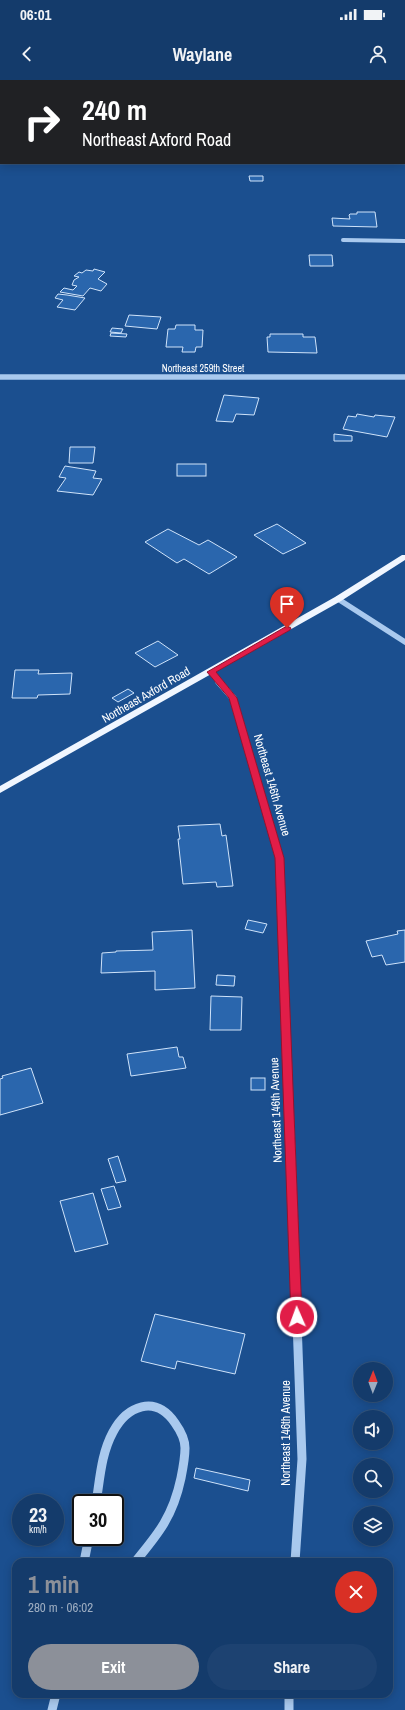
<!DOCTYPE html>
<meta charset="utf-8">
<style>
:root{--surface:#143b6b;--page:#1d4271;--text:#f1f3f6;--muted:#9dadc1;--line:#33557e;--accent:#8c9099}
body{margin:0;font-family:"Archivo Narrow",sans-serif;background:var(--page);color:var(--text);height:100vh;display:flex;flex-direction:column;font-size:15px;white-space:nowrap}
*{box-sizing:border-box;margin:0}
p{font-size:13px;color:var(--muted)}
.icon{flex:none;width:22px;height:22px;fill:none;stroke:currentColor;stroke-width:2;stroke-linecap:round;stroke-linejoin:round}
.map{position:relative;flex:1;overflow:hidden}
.panel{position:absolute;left:12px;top:1478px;width:381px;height:140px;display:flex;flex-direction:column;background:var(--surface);border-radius:12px;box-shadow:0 2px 10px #0003,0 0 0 1px var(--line)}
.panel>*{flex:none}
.banner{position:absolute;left:0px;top:0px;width:405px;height:84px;box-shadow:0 2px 10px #0003,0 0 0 1px var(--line);background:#202124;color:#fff;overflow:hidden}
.needle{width:26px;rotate:1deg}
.controls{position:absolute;left:353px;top:1282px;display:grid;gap:8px}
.controls a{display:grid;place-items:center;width:40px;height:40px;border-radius:50%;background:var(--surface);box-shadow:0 2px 10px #0003,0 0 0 1px var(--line);font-size:20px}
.speed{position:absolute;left:12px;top:1414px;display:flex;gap:8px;font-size:20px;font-weight:700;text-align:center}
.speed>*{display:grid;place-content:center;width:52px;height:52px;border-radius:50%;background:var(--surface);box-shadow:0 2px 10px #0003,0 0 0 1px var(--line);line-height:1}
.speed small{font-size:10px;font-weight:400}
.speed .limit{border:2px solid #111;border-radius:6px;background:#fff;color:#111}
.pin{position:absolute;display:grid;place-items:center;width:34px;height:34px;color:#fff;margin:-41px -17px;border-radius:50% 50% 50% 0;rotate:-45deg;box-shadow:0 0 4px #0007}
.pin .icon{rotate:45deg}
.me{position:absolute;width:44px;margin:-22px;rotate:358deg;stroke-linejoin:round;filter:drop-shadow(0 0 3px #0008)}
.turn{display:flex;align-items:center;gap:14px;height:84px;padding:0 16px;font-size:18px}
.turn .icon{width:52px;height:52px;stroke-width:2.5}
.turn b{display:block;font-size:28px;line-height:34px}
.round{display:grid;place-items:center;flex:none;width:42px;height:42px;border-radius:21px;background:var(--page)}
.overview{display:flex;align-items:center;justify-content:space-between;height:68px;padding:0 16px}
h1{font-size:24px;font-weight:700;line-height:30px;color:var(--accent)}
.primary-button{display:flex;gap:8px;margin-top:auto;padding:8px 16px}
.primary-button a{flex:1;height:46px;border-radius:24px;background:var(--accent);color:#fff;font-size:16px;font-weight:700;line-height:46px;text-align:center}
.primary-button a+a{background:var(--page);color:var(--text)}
.status{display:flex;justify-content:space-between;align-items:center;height:28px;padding:0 20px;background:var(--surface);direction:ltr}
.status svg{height:11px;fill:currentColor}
header{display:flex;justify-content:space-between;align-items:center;height:52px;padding:0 16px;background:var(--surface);font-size:18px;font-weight:700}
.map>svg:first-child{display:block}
.building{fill:#2a66ad;stroke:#cfe3fa}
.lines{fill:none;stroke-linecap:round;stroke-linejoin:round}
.minor-far3{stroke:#a9c9ee;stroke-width:4}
.minor-far2{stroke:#a9c9ee;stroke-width:5.5}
.minor-far1{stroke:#a9c9ee;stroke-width:7}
.minor{stroke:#a9c9ee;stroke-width:9}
.major{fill:#f0f6ff;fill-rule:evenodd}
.route{fill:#e11d48;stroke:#92132f}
.labels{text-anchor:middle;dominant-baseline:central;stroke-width:4;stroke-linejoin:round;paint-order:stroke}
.far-street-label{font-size:10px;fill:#fff;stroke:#1b4f8f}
.street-label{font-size:12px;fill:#fff;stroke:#1b4f8f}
</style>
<div class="status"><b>06:01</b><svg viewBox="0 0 49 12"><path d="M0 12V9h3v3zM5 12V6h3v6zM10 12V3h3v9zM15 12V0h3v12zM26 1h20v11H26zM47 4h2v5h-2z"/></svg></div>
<header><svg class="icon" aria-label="back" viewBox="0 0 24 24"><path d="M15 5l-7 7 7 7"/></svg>Waylane<svg class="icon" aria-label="person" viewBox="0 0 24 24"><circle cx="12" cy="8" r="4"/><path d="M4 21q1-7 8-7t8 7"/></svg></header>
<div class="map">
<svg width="405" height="1630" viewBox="0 0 405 1630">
<rect width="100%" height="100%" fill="#1b4f8f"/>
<g class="building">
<polygon points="249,96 263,96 263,101 250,101"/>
<polygon points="357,132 375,132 377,147 333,146 332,138 350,139 349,135 350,134 357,134"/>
<polygon points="309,175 332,175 333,186 310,186"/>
<polygon points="94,189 105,192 98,199 107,204 101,211 90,208 83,216 60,212 64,208 73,210 77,206 72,205 74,200 79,197 74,196 79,192 82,193 86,190 93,191"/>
<polygon points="58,214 67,215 85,218 75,230 57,227 63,220 55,218"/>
<polygon points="129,235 161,237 157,249 125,246"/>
<polygon points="176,245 195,245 195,250 203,250 202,267 196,267 195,272 182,272 183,267 166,267 168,249 175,249"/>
<polygon points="112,248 123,249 121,253 110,252"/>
<polygon points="111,253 127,254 126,257 110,256"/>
<polygon points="270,254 303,254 303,257 315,257 317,273 268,272 267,257 270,257"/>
<polygon points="224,315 259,318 254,335 236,334 233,342 216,341"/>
<polygon points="357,334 374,337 375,335 395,337 387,357 343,349 348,336 356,337"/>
<polygon points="334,354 352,356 352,361 334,361"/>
<polygon points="70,367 95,367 93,383 69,383"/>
<rect x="177" y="384" width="29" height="12"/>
<polygon points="65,386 96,391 93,398 102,399 93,415 57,411 66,398 59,397"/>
<polygon points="277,444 306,463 283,474 254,455"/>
<polygon points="168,449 199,465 208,460 237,477 209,494 184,479 177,483 145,462"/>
<polygon points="158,561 178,575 155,587 135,573"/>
<polygon points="15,590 39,590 38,594 72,593 70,614 38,615 37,618 12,618"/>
<polygon points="128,609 134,613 118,622 112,618"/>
<polygon points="220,744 222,756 226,755 233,806 217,807 216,802 183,804 178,759 180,759 178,746"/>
<polygon points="248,840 267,844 263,853 245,849"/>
<polygon points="192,850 195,908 155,910 155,891 101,893 102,873 116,872 116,871 153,870 152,852"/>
<polygon points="405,850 405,882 386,885 382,875 372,877 366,861 398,854 397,851"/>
<polygon points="217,895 235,896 234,906 216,905"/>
<polygon points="211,916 242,917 241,950 210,950"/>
<polygon points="177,967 179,977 183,977 186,988 131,996 127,974"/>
<polygon points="31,988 43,1023 0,1035 0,999 3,998 2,996"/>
<rect x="251" y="998" width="14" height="12"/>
<polygon points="118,1076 126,1101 116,1103 108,1079"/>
<polygon points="114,1106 121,1127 108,1130 101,1109"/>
<polygon points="93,1113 108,1164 75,1172 60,1121"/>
<polygon points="155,1234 245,1254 235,1294 177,1281 175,1289 141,1281"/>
<polygon points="196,1388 250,1400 248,1411 194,1398"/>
</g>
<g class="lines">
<polyline class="minor-far3" points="343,160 405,161"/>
<g class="minor-far2">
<polyline points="0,297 405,297"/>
<polyline points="338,519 405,562"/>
<polyline points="211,592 220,603"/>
</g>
<polyline class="minor-far1" points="219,602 233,618 280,778 290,1049"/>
<g class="minor">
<polyline points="290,1048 302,1379 295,1482"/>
<path d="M96,1423C100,1399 101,1374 113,1352C127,1326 155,1314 175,1343C180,1350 185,1358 185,1368C185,1378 183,1388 181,1398C173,1436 159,1453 135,1482"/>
<polyline points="84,1482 89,1457"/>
<polyline points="289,1614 289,1630"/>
<polyline points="52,1630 56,1614"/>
</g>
<polygon class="major" points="402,475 405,475 405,480 341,521 0,713 0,706 335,517"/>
</g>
<polygon class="route" points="287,546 291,548 290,550 216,592 237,618 284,778 302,1237 301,1240 297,1242 293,1240 291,1237 275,778 229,618 207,592"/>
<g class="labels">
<g class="far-street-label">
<text x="203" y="288">Northeast 259th Street</text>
</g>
<g class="street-label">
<text transform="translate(146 615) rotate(-30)">Northeast Axford Road</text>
<text transform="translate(272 705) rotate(74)">Northeast 146th Avenue</text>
<text transform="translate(276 1030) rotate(-92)">Northeast 146th Avenue</text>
<text transform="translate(286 1353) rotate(-90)">Northeast 146th Avenue</text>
</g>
</g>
</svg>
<div class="controls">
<a><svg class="needle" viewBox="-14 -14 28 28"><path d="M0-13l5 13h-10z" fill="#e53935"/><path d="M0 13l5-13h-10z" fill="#9dadc1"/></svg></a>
<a><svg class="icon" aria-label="sound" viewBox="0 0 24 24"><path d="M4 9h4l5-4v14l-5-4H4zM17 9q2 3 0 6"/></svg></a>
<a><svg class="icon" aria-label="search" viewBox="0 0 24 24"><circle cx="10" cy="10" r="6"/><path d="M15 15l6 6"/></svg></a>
<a><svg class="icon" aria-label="layers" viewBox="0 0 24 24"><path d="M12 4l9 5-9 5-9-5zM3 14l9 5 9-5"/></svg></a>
</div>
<div class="speed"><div>23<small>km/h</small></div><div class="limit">30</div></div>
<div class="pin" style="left:287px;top:548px;background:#d93025"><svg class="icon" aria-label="arrive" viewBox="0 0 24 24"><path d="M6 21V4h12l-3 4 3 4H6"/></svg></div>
<svg class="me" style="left:297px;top:1237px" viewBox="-20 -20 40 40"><circle r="17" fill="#e11d48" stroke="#fff" stroke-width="3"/><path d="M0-11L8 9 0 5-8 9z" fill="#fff"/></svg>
<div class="banner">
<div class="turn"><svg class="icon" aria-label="right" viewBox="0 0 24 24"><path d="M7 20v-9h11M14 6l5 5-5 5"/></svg><div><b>240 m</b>Northeast Axford Road</div></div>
</div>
<section class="panel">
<div class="overview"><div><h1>1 min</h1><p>280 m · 06:02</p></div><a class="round" style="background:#d93025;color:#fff"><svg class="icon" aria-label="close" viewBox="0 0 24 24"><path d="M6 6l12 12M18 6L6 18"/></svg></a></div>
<div class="primary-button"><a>Exit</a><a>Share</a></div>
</section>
</div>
